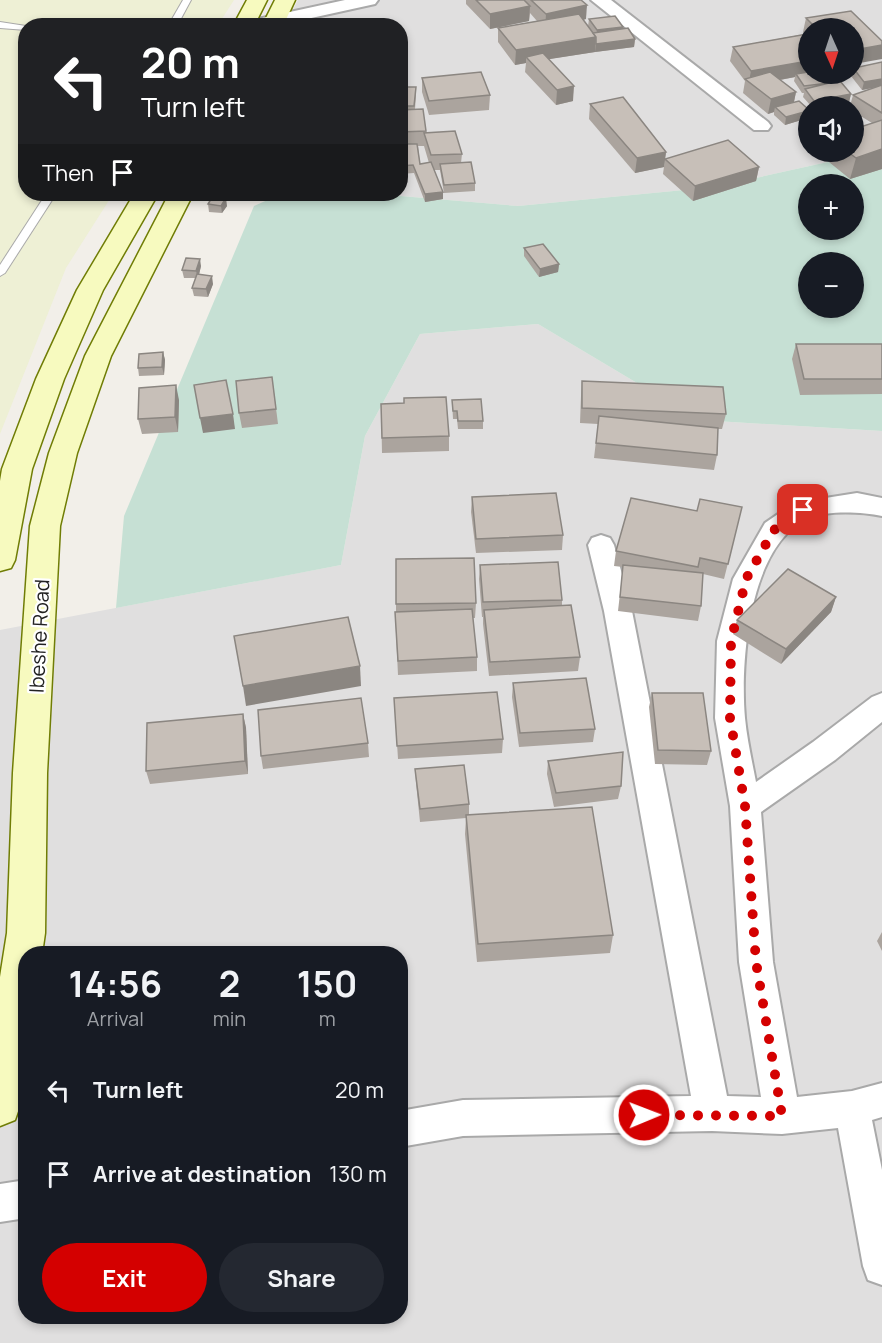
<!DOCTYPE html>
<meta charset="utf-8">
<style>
:root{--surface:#171b24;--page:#242831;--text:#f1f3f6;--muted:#9ea1a6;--accent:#d40000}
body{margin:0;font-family:Manrope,sans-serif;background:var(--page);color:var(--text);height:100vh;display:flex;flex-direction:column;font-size:22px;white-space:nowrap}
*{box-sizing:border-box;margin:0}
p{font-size:20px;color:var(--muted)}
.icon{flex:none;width:33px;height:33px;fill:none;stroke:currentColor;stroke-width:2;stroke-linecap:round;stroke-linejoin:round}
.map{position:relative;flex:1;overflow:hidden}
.drawer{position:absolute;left:18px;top:946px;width:390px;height:378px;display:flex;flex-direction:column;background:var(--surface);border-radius:24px;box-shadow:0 3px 9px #0003}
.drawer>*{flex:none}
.banner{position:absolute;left:18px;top:18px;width:390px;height:183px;border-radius:24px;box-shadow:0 3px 9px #0003;background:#202124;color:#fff;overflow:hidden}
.needle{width:39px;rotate:177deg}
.controls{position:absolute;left:798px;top:18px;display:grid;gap:12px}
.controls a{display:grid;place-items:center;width:66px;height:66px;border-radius:50%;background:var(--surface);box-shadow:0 3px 9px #0003;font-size:30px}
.pin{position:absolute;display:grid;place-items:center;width:51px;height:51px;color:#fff;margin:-26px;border-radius:12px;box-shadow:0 3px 9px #0006}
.me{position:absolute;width:66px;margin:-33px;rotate:89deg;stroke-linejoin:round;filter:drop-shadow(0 0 4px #0008)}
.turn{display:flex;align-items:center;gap:21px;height:126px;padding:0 24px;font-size:27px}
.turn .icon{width:78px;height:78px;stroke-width:2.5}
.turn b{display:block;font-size:42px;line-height:51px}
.then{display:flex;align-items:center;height:57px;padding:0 24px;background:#0003;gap:12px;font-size:22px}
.eta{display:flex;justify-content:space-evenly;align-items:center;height:102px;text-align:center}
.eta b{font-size:36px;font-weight:700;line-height:42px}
.cta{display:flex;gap:12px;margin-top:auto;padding:12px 24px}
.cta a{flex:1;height:69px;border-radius:36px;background:var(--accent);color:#fff;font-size:24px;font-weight:700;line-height:69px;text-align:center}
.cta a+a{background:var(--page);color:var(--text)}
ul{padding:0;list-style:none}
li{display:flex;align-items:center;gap:18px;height:84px;padding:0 24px}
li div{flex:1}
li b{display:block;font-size:22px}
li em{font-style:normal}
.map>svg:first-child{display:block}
.residential{fill:#e0dfdf;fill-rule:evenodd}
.farmland{fill:#eef0d5}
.wetland{fill:#c6e0d4;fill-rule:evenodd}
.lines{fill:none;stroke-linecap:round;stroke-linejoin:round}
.lane-casing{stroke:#a9a9a9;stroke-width:2}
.street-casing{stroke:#a9a9a9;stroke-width:4}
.secondary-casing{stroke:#707d05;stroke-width:3}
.lane{fill:#fff;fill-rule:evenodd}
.street{fill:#fff;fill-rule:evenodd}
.secondary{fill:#f7fabf;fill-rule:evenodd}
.wall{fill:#aba49e;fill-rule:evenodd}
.shaded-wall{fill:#8b8681}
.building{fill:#c7bfb8;stroke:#8b8681;stroke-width:1.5}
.route{stroke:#d40000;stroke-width:10;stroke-dasharray:0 18}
.labels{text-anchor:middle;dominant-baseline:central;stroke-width:4.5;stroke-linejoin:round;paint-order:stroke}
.street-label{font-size:20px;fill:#222;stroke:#fff}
</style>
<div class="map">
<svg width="882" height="1343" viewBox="0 0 882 1343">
<rect width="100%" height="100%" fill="#f2efe9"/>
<g class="residential">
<path d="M298,0H882V150L715,187L518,206L377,194H400V26H284ZM808,28H854V74H808ZM808,106H854V152H808Z"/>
<path d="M538,324L699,420L882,431V1343H0V630L341,565L365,436L420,334ZM26,954H400V1317H26Z"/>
</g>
<polygon class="farmland" points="0,0 234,0 218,25 26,26 26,194 113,194 66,268 0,434"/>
<path class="wetland" d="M882,150V431L699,420L538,324L420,334L365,436L341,565L116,608L124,516L254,206L281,194H377L518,206L715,187ZM808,184H854V230H808ZM808,262H854V308H808Z"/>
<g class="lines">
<g class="lane-casing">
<g id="lane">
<polygon points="183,0 191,0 177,26 168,26"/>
<polygon points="0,22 26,26 26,30 0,28"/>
<polygon points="46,194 56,194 5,273 0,276 0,265"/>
</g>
</g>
<g class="street-casing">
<g id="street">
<polygon points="345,0 378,0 375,4 275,26 239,26 248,21"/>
<polygon points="591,0 611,0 768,122 771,126 768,130 754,130"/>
<path d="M857,493L882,498V516C862,512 829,510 809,518C749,544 740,662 745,718C747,739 752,761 756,782L813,742L872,697L882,693V722L835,760L761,812L773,962L797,1097L852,1091L882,1083V1117L872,1120L882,1170V1285L868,1280L863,1266L838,1128L782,1134L712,1131L463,1136L400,1147V1111L463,1100L691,1096L604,611L588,545L592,538L601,535L610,538L614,545L632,611L727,1096L761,1097L739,962L730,806L715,718L717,641L733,579L765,523L794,503Z"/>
<polygon points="26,1180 26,1218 0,1222 0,1184"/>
</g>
</g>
<g class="secondary-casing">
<g id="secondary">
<polygon points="247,0 267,0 254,26 233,26"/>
<polygon points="275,0 295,0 283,26 262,26"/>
<polygon points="134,194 158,194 103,290 64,379 32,469 15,560 11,568 0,571 0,481 2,469 36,379 77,290"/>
<path d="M169,194H193L111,356L77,453L60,526L47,773L45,933L42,954H26C26,1003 33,1075 15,1120L0,1126V977L7,933L13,773L30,526L49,453L85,356Z"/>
</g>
</g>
<use href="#lane" class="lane"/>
<use href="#street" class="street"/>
<use href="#secondary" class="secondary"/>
</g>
<g class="wall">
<polygon points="466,0 581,0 586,19 583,20 588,26 589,19 623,27 623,29 635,39 634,47 595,52 549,59 573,101 556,105 525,72 526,63 515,65 498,42 498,28 537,21 530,13 529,21 490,29 466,4"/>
<polygon points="806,18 854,28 808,28 808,74 818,77 851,94 849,102 822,106 811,106 803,97 804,93 802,93 794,81 795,77 780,80 796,92 794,102 808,109 808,118 785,125 774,115 774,112 768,114 743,93 745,81 730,61 733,47 805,34 803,32"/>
<polygon points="882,62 882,169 850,179 824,158 825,152 854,152 872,123 854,112 854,106 850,106 853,95 878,87 862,90 851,76 852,74 854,74 854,68"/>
<polygon points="422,78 490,95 489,110 429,115 422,92"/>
<path d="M400,87L416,95L415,109H423L426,133L462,154L461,163L475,183V191L444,193L440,170H434L443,199L425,202L414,173L400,174ZM418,146H424L429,163L420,164Z"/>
<polygon points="590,104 666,152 664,167 635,173 589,119"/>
<polygon points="665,159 759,167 756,181 693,201 663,174"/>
<polygon points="208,204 227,206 222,213 209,212"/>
<polygon points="524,248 559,264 558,272 539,277 524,256"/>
<polygon points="201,266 199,275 213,284 208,297 194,296 192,288 196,278 184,278 182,270"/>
<polygon points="796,344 882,344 882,394 800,395 792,359"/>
<polygon points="163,352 165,360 164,375 139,376 138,368"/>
<polygon points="272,377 278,424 242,428 239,413"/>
<polygon points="582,381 726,414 722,429 718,429 717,455 714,470 594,458 598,424 580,423 581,396"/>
<polygon points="404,398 449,436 449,451 382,453 381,404 404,403"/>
<polygon points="179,400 178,432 142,434 138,419"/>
<polygon points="452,400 483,421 483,429 458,429 457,419 453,419"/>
<polygon points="472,497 563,535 562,550 476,553 471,512"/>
<polygon points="742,507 724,579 703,574 701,606 698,621 618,611 623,567 614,566 616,551 697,511"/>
<polygon points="480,565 562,600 562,606 580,657 578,671 489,676 483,624 483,617 482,617 479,579"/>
<polygon points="836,597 831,612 781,664 733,634 737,620"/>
<polygon points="476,603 475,618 473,618 477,657 477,671 398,675 395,612 396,612 396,604"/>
<polygon points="513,683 595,729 593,742 519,747 512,697"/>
<polygon points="652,693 711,751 707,765 655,764 649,707"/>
<polygon points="394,698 503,739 502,753 398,759"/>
<polygon points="243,714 246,728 248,774 150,784 146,771"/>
<polygon points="368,743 369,757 263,769 261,756"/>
<polygon points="548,761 621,786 618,799 554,807 547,774"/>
<polygon points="415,769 469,804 469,815 613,935 610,953 477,962 465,834 466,818 420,822 416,783"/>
<polygon points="882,932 882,951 877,941"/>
</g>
<g class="shaded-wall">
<polygon points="587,5 586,19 545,29 546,14"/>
<polygon points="530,6 529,21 490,29 490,14"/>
<polygon points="623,27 622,34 596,38 597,30"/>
<polygon points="596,37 595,52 531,62 526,57 526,63 515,65 516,50"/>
<polygon points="635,39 634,47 595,52 596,44"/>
<polygon points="882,45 882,59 854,64 854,50"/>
<polygon points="808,61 808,74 796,74 795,77 753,85 749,81 751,71"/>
<polygon points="882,79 882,86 862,90 864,82"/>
<polygon points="574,86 573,101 556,105 557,90"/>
<polygon points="796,92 793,106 775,107 774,112 768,114 771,99"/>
<polygon points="851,94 849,102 822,106 813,106 814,101"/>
<polygon points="808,111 808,118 785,125 786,117"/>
<polygon points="882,149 882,169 850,179 856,158"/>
<polygon points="666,152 664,167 635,173 637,158"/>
<polygon points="759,167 756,181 693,201 695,186"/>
<polygon points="443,192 443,199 425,202 425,194"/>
<polygon points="226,198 227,206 222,213 221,206"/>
<polygon points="200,259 201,266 198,278 196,271"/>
<polygon points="559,264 558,272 539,277 540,269"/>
<polygon points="212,276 213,284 208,297 206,289"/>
<polygon points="163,352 165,360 164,375 162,367"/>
<polygon points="176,385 179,400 178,432 175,417"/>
<polygon points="233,414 235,429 203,433 200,418"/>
<polygon points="836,597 831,612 781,664 786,649"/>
<polygon points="360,666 361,686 246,706 243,686"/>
<polygon points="243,714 246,728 248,774 245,761"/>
</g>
<g class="building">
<polygon points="476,0 524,0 530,6 490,14"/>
<polygon points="531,0 581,0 587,5 546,14"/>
<polygon points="851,11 882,41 882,45 854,50 854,28 816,28 806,18"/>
<polygon points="579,14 596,37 516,50 498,28"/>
<polygon points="615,16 623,27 597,30 589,19"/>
<polygon points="300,23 392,26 299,26"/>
<polygon points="628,28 635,39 596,44 596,37 593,33"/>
<polygon points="807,34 808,35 808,61 751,71 733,47"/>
<polygon points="543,53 574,86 557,90 526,57"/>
<polygon points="882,62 882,79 864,82 854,69 854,68"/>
<polygon points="481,72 490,95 429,101 422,78"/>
<polygon points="770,72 796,92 771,99 745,79"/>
<polygon points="808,72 808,74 815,74 818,77 835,75 851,94 814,101 805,89 829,83 804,86 796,74"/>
<polygon points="882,85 882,113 853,95"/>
<polygon points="400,87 416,87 414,106 400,106"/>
<polygon points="623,97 666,152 637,158 590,104"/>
<polygon points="799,101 808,109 808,111 786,117 775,107"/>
<polygon points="423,109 426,131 400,132 400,110"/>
<polygon points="882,120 882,149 856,158 848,152 854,152 854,129"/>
<polygon points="455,131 462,154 431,155 424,133"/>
<polygon points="728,140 759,167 695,186 665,159"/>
<polygon points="400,144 417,144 420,164 431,162 443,192 425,194 413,165 400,166"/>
<polygon points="471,162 475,183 444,185 440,164"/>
<polygon points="213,196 226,198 221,206 208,204"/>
<polygon points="543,244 559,264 540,269 524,248"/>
<polygon points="186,258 200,259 196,271 182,270"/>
<polygon points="197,274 212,276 206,289 192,288"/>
<polygon points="796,344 882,344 882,379 804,379"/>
<polygon points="163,352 162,367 138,368 139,354"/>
<polygon points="272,377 276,409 239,413 236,381"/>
<polygon points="226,380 233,414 200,418 194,385"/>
<polygon points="582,381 723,387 726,414 582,408"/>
<polygon points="176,385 175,417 138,419 139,388"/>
<polygon points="446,397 449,436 382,438 381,404 404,403 404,398"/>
<polygon points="481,399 483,421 458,421 457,411 453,411 452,400"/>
<polygon points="599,416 718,428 717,455 596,443"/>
<polygon points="556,493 563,535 476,539 472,497"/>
<polygon points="631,498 697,511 700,499 742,507 728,564 700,558 698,567 616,551"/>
<polygon points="474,558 476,603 396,604 396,559"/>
<polygon points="558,562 562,600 483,602 480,565"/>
<polygon points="623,565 703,573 701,606 620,597"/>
<polygon points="788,569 836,597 786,649 737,620"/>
<polygon points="571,605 580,657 490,662 484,610"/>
<polygon points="472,609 477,657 398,661 395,612"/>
<polygon points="348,617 360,666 243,686 234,636"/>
<polygon points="586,678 595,729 520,733 513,683"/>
<polygon points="497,692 503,739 397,746 394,698"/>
<polygon points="652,693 703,693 711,751 658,750"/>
<polygon points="361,698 368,743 261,756 258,710"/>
<polygon points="243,714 245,761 146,771 147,723"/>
<polygon points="623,752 621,786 556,793 548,761"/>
<polygon points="464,765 469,804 420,809 415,769"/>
<polygon points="592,807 613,935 478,944 466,815"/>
</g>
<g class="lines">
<polyline class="route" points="644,1115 782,1116 756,962 745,806 730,718 731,641 746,579 774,530 803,510"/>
</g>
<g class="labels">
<g class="street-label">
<text transform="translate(39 636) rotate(-87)">Ibeshe Road</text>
</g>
</g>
</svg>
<div class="controls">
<a><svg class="needle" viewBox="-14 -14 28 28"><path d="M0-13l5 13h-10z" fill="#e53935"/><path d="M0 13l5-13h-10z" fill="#9ea1a6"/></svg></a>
<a><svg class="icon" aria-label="sound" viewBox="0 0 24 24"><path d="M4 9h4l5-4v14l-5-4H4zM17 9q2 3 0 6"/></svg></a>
<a>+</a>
<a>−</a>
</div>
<div class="pin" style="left:803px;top:510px;background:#d93025"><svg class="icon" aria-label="arrive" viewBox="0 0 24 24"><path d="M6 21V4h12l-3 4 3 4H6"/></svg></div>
<svg class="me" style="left:644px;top:1115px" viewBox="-20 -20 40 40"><circle r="17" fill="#d40000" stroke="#fff" stroke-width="3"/><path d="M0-11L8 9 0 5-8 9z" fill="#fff"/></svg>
<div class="banner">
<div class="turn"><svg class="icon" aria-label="left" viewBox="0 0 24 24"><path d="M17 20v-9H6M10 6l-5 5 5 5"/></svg><div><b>20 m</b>Turn left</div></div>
<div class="then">Then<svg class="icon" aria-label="arrive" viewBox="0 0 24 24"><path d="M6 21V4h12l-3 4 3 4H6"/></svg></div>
</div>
<section class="drawer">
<div class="eta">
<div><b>14:56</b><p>Arrival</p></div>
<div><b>2</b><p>min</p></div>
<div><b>150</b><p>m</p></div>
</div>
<ul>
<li><svg class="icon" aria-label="left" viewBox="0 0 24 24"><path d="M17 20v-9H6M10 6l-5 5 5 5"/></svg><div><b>Turn left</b></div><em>20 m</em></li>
<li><svg class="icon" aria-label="arrive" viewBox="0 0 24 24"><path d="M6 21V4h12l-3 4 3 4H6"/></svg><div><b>Arrive at destination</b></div><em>130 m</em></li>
</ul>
<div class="cta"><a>Exit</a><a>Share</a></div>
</section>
</div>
